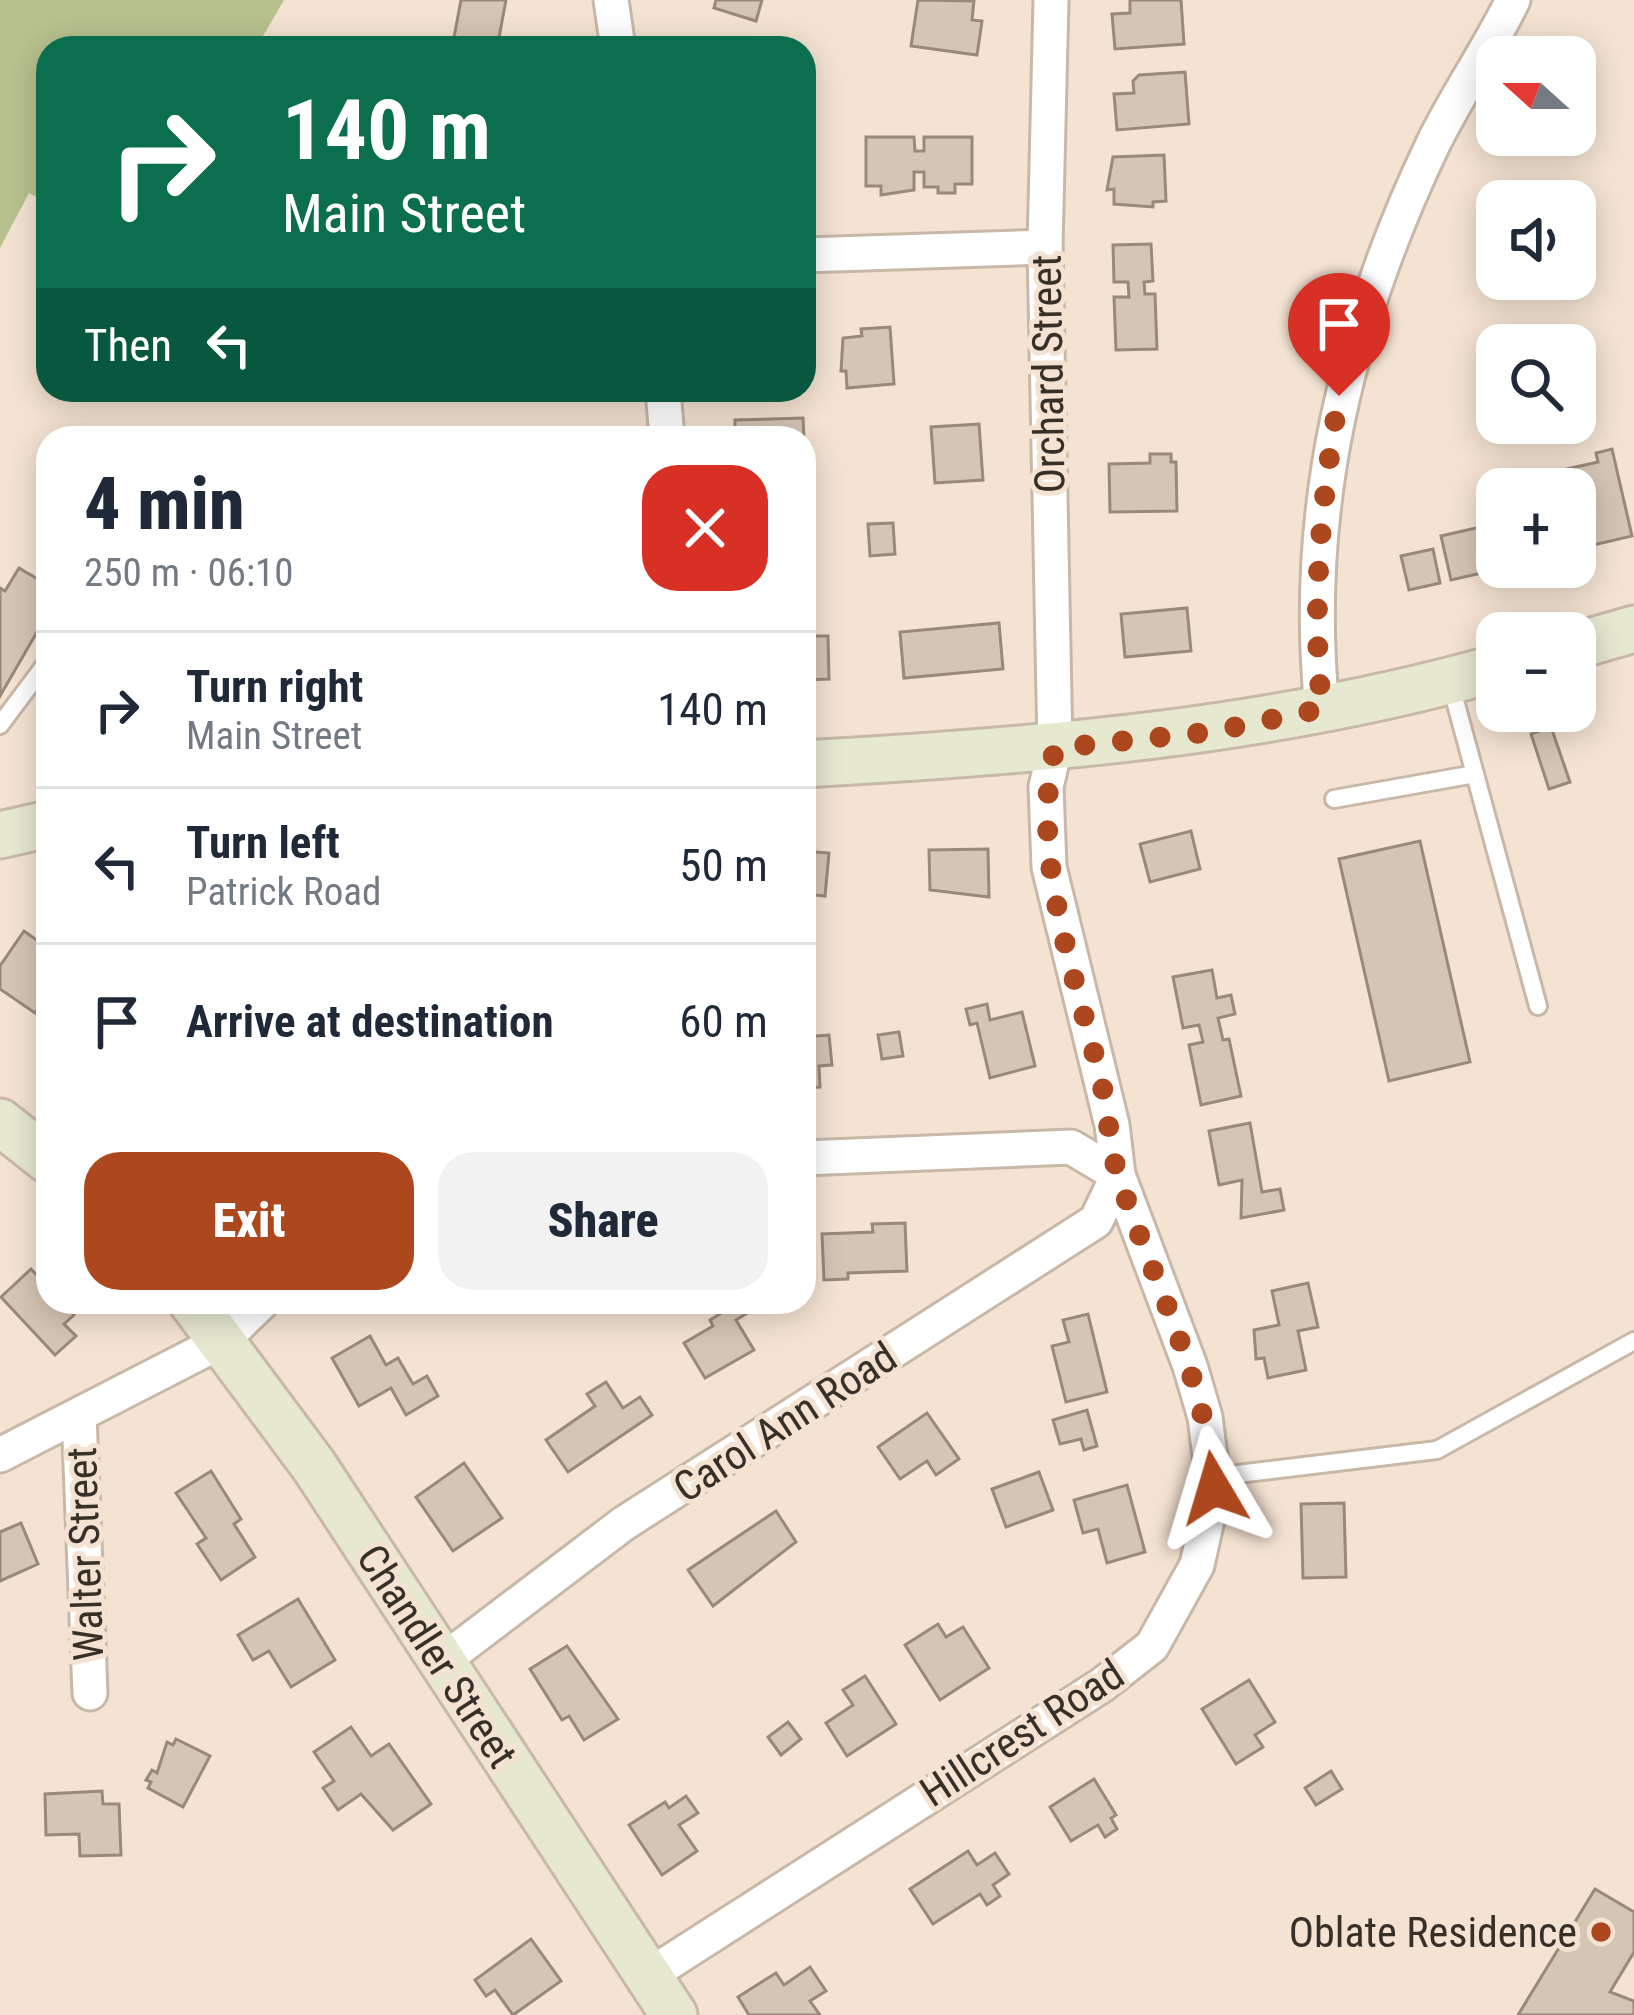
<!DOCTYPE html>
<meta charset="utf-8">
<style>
:root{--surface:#fff;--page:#f2f2f3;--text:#1f2937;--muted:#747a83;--line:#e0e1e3;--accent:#ad471e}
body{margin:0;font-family:"Roboto Condensed",sans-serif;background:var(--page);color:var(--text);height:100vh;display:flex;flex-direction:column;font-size:45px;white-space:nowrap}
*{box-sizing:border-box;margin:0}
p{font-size:39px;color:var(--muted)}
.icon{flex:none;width:66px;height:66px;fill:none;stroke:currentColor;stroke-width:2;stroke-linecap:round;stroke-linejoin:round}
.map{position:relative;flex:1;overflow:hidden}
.sheet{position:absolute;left:36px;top:426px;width:780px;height:888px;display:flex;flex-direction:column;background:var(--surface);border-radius:36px;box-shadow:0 6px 30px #0003}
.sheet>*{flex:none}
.hud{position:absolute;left:36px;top:36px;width:780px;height:366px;border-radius:36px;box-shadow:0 6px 30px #0003;background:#0b6e4f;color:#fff;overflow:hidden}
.needle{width:78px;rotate:291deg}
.tools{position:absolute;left:1476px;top:36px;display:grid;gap:24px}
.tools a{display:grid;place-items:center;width:120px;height:120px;border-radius:24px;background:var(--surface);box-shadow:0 6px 30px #0003;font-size:60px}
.pin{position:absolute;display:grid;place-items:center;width:102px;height:102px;color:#fff;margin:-123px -51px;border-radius:50% 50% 50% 0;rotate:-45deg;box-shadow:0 0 12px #0007}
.pin .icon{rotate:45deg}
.me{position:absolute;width:132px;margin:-66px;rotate:353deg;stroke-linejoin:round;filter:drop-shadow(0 0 9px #0008)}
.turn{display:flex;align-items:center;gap:42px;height:252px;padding:0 48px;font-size:54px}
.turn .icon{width:156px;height:156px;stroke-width:2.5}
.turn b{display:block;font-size:84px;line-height:102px}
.then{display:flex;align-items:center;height:114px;padding:0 48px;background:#0003;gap:24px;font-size:45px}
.round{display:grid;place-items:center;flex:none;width:126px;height:126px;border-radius:36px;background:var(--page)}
.overview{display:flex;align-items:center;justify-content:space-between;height:204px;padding:0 48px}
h1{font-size:72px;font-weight:800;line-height:90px}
.cta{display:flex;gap:24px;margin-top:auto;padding:24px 48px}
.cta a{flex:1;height:138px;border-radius:36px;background:var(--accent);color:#fff;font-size:48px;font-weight:800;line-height:138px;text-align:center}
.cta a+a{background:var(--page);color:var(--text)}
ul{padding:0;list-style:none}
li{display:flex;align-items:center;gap:36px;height:156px;padding:0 48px;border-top:3px solid var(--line)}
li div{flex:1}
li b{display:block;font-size:45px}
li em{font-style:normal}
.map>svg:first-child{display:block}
.green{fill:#b7c28e}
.building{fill:#d5c5b4;stroke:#99897a;stroke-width:3}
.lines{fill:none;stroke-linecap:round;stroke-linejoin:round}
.service-casing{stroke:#c8b8a8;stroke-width:22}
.minor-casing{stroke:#c8b8a8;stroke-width:39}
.secondary-casing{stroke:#c8b8a8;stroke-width:51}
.service{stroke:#fff;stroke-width:16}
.minor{stroke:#fff;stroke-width:33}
.secondary{stroke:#e6e8d0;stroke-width:45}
.route{stroke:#ad471e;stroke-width:21;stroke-dasharray:0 37.8}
.poi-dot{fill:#ad471e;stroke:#f4e3d2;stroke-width:4.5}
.labels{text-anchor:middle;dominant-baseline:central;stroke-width:10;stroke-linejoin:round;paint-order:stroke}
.street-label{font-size:42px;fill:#363029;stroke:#f4e3d2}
.poi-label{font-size:42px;fill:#363029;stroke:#f4e3d2;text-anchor:end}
</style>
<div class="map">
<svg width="1634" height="2015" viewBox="0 0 1634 2015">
<rect width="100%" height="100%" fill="#f4e3d2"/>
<polygon class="green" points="0,0 284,0 256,48 48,48 48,203 29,193 0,248"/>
<g class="building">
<polygon points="461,0 506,0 497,48 452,48"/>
<polygon points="716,0 762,0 756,21 714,8"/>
<polygon points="918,0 974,1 972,20 982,21 977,55 911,46"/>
<polygon points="1130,0 1181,0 1184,44 1115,49 1112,14 1130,13"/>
<polygon points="1185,72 1189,124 1117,130 1114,94 1134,93 1133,81 1139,75"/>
<polygon points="866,137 914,137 915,151 924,151 924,137 972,137 972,184 955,184 955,193 938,193 938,187 924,187 924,172 914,172 914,190 881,195 881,186 866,186"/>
<polygon points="1164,155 1166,201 1153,202 1153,207 1114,204 1114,189 1107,190 1113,157"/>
<polygon points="1151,244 1153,281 1144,282 1145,294 1155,294 1157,349 1116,350 1114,297 1129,297 1128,282 1114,282 1113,245"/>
<polygon points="890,327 894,384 847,388 846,371 841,371 843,338 862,336 861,329"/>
<polygon points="803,418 804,438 735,438 735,420"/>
<polygon points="979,424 983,480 935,483 931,427"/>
<polygon points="1612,449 1632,536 1585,547 1567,469 1598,462 1596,453"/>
<polygon points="1150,454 1171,454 1171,462 1176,462 1177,511 1110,512 1109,464 1150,463"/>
<polygon points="893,523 895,554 870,556 868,524"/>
<polygon points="1489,525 1499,569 1451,580 1441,536"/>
<polygon points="1433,549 1440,583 1409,590 1401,556"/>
<polygon points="19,568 48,585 48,613 0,696 0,588 5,591"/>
<polygon points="1187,608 1191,651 1125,657 1121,614"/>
<polygon points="999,623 1003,669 904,678 900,632"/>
<polygon points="804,636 828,636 829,679 804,680"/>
<polygon points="1551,727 1570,782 1549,789 1531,734"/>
<polygon points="1191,831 1200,869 1150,882 1140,844"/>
<polygon points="1420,841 1470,1062 1389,1081 1339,859"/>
<polygon points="988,849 989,897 930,890 929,850"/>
<polygon points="804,851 829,853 825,896 804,894"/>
<polygon points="24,931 48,948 48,994 35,1013 0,989 0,966"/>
<polygon points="1212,970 1217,998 1231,995 1235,1014 1218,1018 1223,1040 1229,1039 1241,1096 1201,1105 1189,1045 1203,1042 1199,1025 1183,1028 1173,977"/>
<polygon points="987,1004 990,1020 1022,1012 1035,1066 990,1078 977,1023 970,1025 966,1009"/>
<polygon points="899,1032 903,1056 882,1059 878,1035"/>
<polygon points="829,1035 832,1065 819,1066 820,1087 804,1088 804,1037"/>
<polygon points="1250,1123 1262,1192 1280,1189 1284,1210 1241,1218 1242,1180 1219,1185 1209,1131"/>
<polygon points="905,1223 907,1271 848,1273 848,1279 824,1280 822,1234 873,1232 872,1224"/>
<polygon points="31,1269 48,1287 48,1302 62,1302 74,1315 64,1324 76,1336 55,1355 1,1297"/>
<polygon points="1308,1283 1318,1327 1298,1331 1306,1370 1268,1378 1264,1358 1256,1359 1254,1330 1279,1325 1272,1291"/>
<polygon points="743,1302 749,1312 736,1320 754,1350 705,1378 684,1343 713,1326 710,1320 728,1309 726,1305"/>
<polygon points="1088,1314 1107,1392 1066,1402 1052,1346 1069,1342 1063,1320"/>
<polygon points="370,1336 386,1365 398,1358 413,1384 427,1376 438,1396 406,1415 391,1388 359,1406 332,1358"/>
<polygon points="606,1382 623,1408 640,1397 652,1415 568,1472 546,1440 595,1406 587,1394"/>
<polygon points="1087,1410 1097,1446 1084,1450 1081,1439 1060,1444 1053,1420"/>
<polygon points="927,1413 959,1459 936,1475 927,1461 900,1479 878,1447"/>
<polygon points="464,1463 502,1518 453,1551 416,1497"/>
<polygon points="211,1471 241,1519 234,1524 255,1557 221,1580 197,1544 206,1538 176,1493"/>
<polygon points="1039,1472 1053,1510 1006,1527 992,1489"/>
<polygon points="1127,1485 1145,1552 1107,1563 1098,1529 1083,1533 1074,1500"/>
<polygon points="1344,1503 1346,1577 1303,1578 1301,1504"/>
<polygon points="776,1511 796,1542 713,1606 688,1570"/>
<polygon points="21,1523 38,1564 0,1581 0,1532"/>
<polygon points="298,1599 335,1660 291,1687 269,1651 253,1660 238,1635"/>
<polygon points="938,1624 946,1637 963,1627 989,1668 940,1700 905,1645"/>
<polygon points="567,1646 618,1719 584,1740 569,1716 562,1720 530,1669"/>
<polygon points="865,1676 896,1724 847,1756 826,1723 853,1705 843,1690"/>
<polygon points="1249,1680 1275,1722 1255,1735 1263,1747 1236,1764 1202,1709"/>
<polygon points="788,1722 801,1739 781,1755 768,1737"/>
<polygon points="351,1727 371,1756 389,1744 431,1804 393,1830 361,1794 338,1810 323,1788 334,1781 314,1752"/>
<polygon points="176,1739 210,1756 183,1807 148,1788 151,1782 146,1780 152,1770 157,1773 167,1742 173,1745"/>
<polygon points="1331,1771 1342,1789 1316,1805 1305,1788"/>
<polygon points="1094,1779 1116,1815 1111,1818 1117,1829 1105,1837 1098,1825 1071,1841 1050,1807"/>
<polygon points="102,1791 103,1804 119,1804 121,1855 80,1856 79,1834 46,1835 45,1794"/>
<polygon points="686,1796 698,1813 679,1825 697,1851 662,1875 629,1825 665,1802 669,1808"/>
<polygon points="968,1851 977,1865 995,1853 1009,1874 993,1885 1000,1896 987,1905 980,1894 933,1924 910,1889"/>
<polygon points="1595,1889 1634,1912 1634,1952 1610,1992 1634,2001 1634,2015 1518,2015"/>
<polygon points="531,1939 561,1981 513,2015 495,1990 486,1996 475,1980"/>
<polygon points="810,1967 826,1991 810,2001 820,2015 749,2015 738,1997 776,1973 784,1985"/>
</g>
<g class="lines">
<g class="service-casing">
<g id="service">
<polyline points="1450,682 1538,1006"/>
<polyline points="0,725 48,661"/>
<polyline points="1334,799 1475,774"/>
<polyline points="1213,1477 1437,1450 1634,1341"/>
</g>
</g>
<g class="minor-casing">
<g id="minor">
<polyline points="611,0 618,48"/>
<polyline points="804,255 1045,247"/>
<polyline points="663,390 667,438"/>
<path d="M1322,709C1302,509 1347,324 1433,144C1457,95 1489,49 1513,0"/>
<polyline points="79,1415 90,1693"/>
<polyline points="0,1455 222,1341 262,1302"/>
<polyline points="440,1663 623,1524 1096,1221 1118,1175 1071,1147 804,1158"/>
<polyline points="648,1976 1102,1685 1152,1646 1197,1565 1214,1488 1205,1417 1190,1366 1118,1175 1112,1125 1049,867 1046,787 1055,748 1045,247 1051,0"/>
</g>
</g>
<g class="secondary-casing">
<g id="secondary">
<polyline points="1575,646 1634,629"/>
<path d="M804,764C1039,751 1270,732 1497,668"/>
<polyline points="0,835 48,824"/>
<polyline points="0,1122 48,1160"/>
<polyline points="192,1302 314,1466 674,2015"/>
</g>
</g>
<use href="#service" class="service"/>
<use href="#minor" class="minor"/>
<use href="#secondary" class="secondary"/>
</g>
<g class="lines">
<path class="route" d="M1214,1488C1206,1379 1154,1283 1120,1181C1109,1150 1109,1114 1101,1081C1076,975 1029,857 1055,748L1210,732L1322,709C1311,602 1321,502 1339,396"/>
</g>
<circle class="poi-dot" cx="1601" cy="1932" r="12"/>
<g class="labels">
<g class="street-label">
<text transform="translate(1048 374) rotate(-91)">Orchard Street</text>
<text transform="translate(785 1422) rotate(-33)">Carol Ann Road</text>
<text transform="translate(85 1554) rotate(-92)">Walter Street</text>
<text transform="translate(437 1656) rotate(57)">Chandler Street</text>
<text transform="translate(1022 1733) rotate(-33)">Hillcrest Road</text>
</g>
<g class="poi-label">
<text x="1577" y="1932">Oblate Residence</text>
</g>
</g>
</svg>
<div class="tools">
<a><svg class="needle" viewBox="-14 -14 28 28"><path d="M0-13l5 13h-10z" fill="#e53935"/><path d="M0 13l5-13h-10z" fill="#747a83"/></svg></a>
<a><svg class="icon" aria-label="sound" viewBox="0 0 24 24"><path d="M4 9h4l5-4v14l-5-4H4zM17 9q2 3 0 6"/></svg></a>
<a><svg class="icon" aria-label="search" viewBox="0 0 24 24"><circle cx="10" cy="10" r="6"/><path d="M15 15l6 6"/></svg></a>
<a>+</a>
<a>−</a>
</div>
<div class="pin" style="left:1339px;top:396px;background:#d93025"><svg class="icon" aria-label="arrive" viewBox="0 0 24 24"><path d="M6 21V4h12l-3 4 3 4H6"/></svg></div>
<svg class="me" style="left:1214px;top:1488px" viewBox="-20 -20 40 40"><path d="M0-17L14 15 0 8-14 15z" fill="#ad471e" stroke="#fff" stroke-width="4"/></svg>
<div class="hud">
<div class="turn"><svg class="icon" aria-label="right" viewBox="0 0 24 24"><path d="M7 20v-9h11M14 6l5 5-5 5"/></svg><div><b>140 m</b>Main Street</div></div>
<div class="then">Then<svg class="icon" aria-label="left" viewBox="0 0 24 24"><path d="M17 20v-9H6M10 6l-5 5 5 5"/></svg></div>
</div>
<section class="sheet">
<div class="overview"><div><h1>4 min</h1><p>250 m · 06:10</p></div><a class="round" style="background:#d93025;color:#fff"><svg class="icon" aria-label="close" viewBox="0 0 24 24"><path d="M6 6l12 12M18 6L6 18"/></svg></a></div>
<ul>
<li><svg class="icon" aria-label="right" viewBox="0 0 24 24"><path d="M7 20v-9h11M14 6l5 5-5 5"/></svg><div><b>Turn right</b><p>Main Street</p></div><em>140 m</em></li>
<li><svg class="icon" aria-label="left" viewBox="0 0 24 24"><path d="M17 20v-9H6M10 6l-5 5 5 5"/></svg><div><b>Turn left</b><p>Patrick Road</p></div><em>50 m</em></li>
<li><svg class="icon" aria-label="arrive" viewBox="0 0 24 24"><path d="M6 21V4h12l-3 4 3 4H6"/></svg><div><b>Arrive at destination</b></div><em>60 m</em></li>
</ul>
<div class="cta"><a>Exit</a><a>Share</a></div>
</section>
</div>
